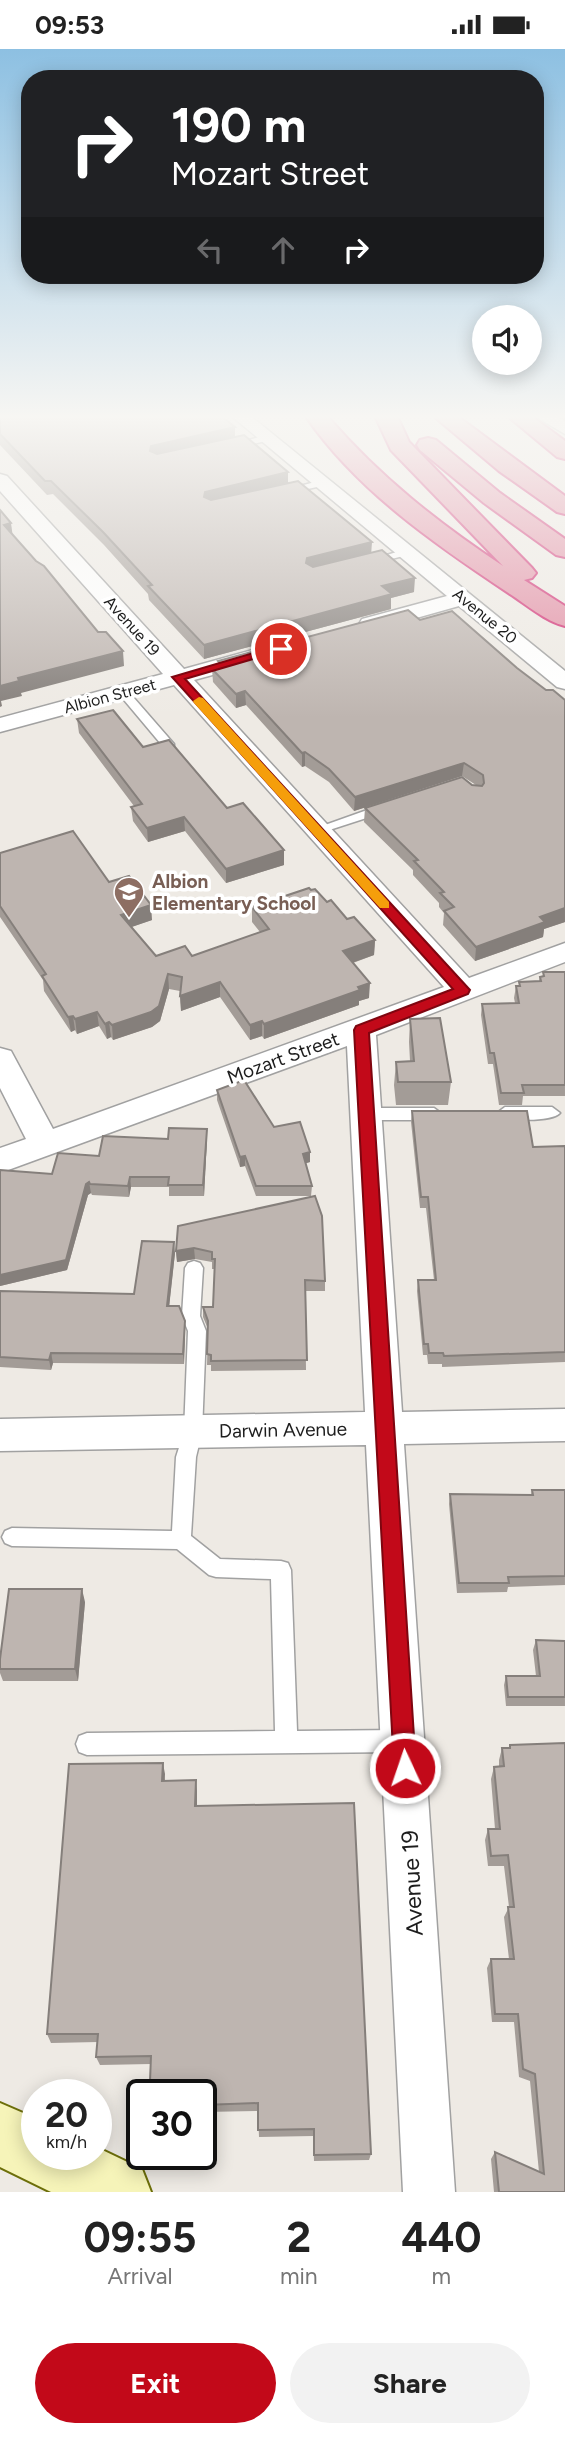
<!DOCTYPE html>
<style>
:root{--surface:#fff;--page:#f2f2f2;--text:#222;--muted:#767676;--accent:#c20919}
body{margin:0;font-family:Figtree,sans-serif;background:var(--page);color:var(--text);height:100vh;display:flex;flex-direction:column;font-size:26px;white-space:nowrap}
*{box-sizing:border-box;margin:0}
p{font-size:23px;color:var(--muted)}
.icon{flex:none;width:38px;height:38px;fill:none;stroke:currentColor;stroke-width:2;stroke-linecap:round;stroke-linejoin:round}
.map{position:relative;height:2143px;overflow:hidden}
.details{display:flex;flex-direction:column;background:var(--surface);flex:1}
.details>*{flex:none}
.banner{position:absolute;left:21px;top:21px;width:523px;height:214px;border-radius:28px;box-shadow:0 4px 18px #0003;background:#202124;color:#fff;overflow:hidden}
.buttons{position:absolute;left:472px;top:256px;display:grid;gap:14px}
.buttons a{display:grid;place-items:center;width:70px;height:70px;border-radius:50%;background:var(--surface);box-shadow:0 4px 18px #0003;font-size:35px}
.speed{position:absolute;left:21px;top:2030px;display:flex;gap:14px;font-size:35px;font-weight:700;text-align:center}
.speed>*{display:grid;place-content:center;width:91px;height:91px;border-radius:50%;background:var(--surface);box-shadow:0 4px 18px #0003;line-height:1}
.speed small{font-size:18px;font-weight:400}
.speed .limit{border:4px solid #111;border-radius:10px;background:#fff;color:#111}
.pin{position:absolute;display:grid;place-items:center;width:60px;height:60px;color:#fff;margin:-30px;border:4px solid #fff;border-radius:50%;box-shadow:0 2px 7px #0007}
.me{position:absolute;width:77px;margin:-38px;rotate:357deg;stroke-linejoin:round;filter:drop-shadow(0 0 5px #0008)}
.turn{display:flex;align-items:center;gap:24px;height:147px;padding:0 35px;font-size:32px}
.turn .icon{width:91px;height:91px;stroke-width:2.5}
.turn b{display:block;font-size:49px;line-height:60px}
.lanes{display:flex;align-items:center;height:66px;padding:0 35px;background:#0003;justify-content:center;gap:35px;direction:ltr}
.lanes .off{opacity:.35}
.eta{display:flex;justify-content:space-evenly;align-items:center;height:119px;text-align:center}
.eta b{font-size:42px;font-weight:700;line-height:49px}
.primary-button{display:flex;gap:14px;margin-top:auto;padding:14px 35px}
.primary-button a{flex:1;height:80px;border-radius:42px;background:var(--accent);color:#fff;font-size:28px;font-weight:700;line-height:80px;text-align:center}
.primary-button a+a{background:var(--page);color:var(--text)}
.status{display:flex;justify-content:space-between;align-items:center;height:49px;padding:0 35px;background:var(--surface);direction:ltr}
.status svg{height:19px;fill:currentColor}
.map>svg:first-child{display:block}
.lines{fill:none;stroke-linecap:round;stroke-linejoin:round}
.service-casing{stroke:#a1a1a1;stroke-width:3}
.minor-casing{stroke:#a1a1a1;stroke-width:3}
.secondary-casing{stroke:#6d6f0a;stroke-width:4}
.motorway-casing{stroke:#d12c72;stroke-width:4}
.service{fill:#fff;fill-rule:evenodd}
.minor{fill:#fff;fill-rule:evenodd}
.secondary{fill:#f6f4b9;fill-rule:evenodd}
.motorway{fill:#e28fa5;fill-rule:evenodd}
.wall{fill:#a39c97}
.shaded-wall{fill:#857f7b}
.building{fill:#beb5b0;stroke:#857f7b;stroke-width:2}
.route{fill:#c20919;stroke:#7e0610;stroke-width:2}
.slow{fill:#f59e0b}
.labels{text-anchor:middle;dominant-baseline:central;stroke-width:7;stroke-linejoin:round;paint-order:stroke}
.far-street-label{font-size:16px;fill:#1d1d1d;stroke:#fff}
.education-label{font-size:19px;font-weight:bold;fill:#785e54;stroke:#fff;text-anchor:start}
.street-label{font-size:19px;fill:#1d1d1d;stroke:#fff}
.near-street-label{font-size:23px;fill:#1d1d1d;stroke:#fff}
</style>
<div class="status"><b>09:53</b><svg viewBox="0 0 49 12"><path d="M0 12V9h3v3zM5 12V6h3v6zM10 12V3h3v9zM15 12V0h3v12zM26 1h20v11H26zM47 4h2v5h-2z"/></svg></div>
<div class="map">
<svg width="565" height="2143" viewBox="0 0 565 2143">
<rect width="100%" height="100%" fill="#eeeae4"/>
<g class="lines">
<g class="service-casing">
<g id="service">
<polygon points="267,386 270,387 270,391 231,400 226,397"/>
<polygon points="323,431 326,432 326,436 285,445 280,442"/>
<polygon points="407,500 412,503 411,505 368,516 363,513"/>
<polygon points="123,640 127,641 174,695 174,701 166,701 119,645 117,643"/>
<polygon points="384,755 388,756 388,762 317,785 311,781"/>
<path d="M505,1058H552L560,1064C552,1073 505,1073 497,1064Z"/>
<polygon points="366,1059 434,1059 442,1065 434,1071 366,1071 358,1065"/>
<polygon points="194,1212 200,1214 203,1219 200,1267 206,1282 202,1383 196,1408 191,1487 220,1510 281,1512 288,1514 291,1521 297,1682 400,1681 408,1684 411,1692 408,1700 400,1703 87,1706 79,1703 76,1695 79,1687 87,1684 275,1682 271,1530 216,1528 209,1526 177,1500 12,1497 5,1494 2,1488 5,1482 12,1479 172,1482 176,1408 184,1383 188,1282 182,1267 185,1219 188,1214"/>
</g>
</g>
<g class="minor-casing">
<g id="minor">
<polygon points="234,369 253,369 565,622 565,640 557,638 459,557 370,582 362,580 359,575 362,570 447,547"/>
<polygon points="538,369 559,369 565,372 565,385"/>
<polygon points="0,425 7,427 184,620 260,599 268,601 271,606 268,611 194,631 469,929 565,894 565,913 376,986 402,1363 565,1360 565,1392 404,1395 455,2143 403,2143 366,1396 0,1402 0,1370 365,1363 347,997 0,1124 0,1099 26,1090 0,1039 0,999 11,1002 53,1080 444,938 174,636 0,683 0,669 163,625 0,442"/>
</g>
</g>
<g class="secondary-casing">
<polygon id="secondary" points="0,2054 37,2070 37,2105 96,2105 96,2098 142,2120 151,2143 51,2143 0,2118"/>
</g>
<g class="motorway-casing">
<g id="motorway">
<path d="M307,369H329C380,428 438,474 503,517L391,401L376,369H398L409,393L532,519L536,524L532,529L524,531L565,557V577C545,572 527,556 510,545C436,496 358,442 307,369Z"/>
<polygon points="436,369 460,369 565,447 565,465 557,463 499,422"/>
<polygon points="510,369 534,369 565,392 565,410 557,408"/>
<polygon points="428,389 436,391 500,444 565,490 565,508 556,506 484,454 420,401 417,396 420,391"/>
</g>
</g>
<use href="#service" class="service"/>
<use href="#minor" class="minor"/>
<use href="#secondary" class="secondary"/>
<use href="#motorway" class="motorway"/>
</g>
<g class="wall">
<polygon points="0,369 235,378 235,388 371,504 414,543 391,549 391,560 204,610 149,551 148,545 104,496 53,445 47,446 0,396"/>
<polygon points="420,571 517,619 546,641 565,651 565,873 544,880 543,888 475,912 443,876 444,864 439,858 439,854 413,826 413,821 364,773 365,759 472,736 476,736 462,727 354,762 329,733 305,717 302,718 246,656 236,659 213,633 212,620 219,618 218,612"/>
<polygon points="77,670 143,698 227,759 284,816 226,834 185,782 148,793 133,772 131,758 134,757 79,684"/>
<polygon points="0,804 109,833 152,871 131,878 156,907 192,907 260,883 252,873 252,858 311,841 375,891 374,906 353,914 369,949 359,952 359,956 264,990 262,987 250,991 220,948 181,962 180,942 169,940 160,972 152,978 113,991 111,988 107,990 99,977 77,985 75,981 71,983 44,942 43,931 0,868"/>
<polygon points="543,923 565,923 565,1047 523,1047 522,1056 499,1056 493,1015 488,1015 481,966 482,955 515,954 514,949 516,937 519,937 519,933 539,932 540,928 543,927"/>
<polygon points="410,970 451,1033 448,1056 396,1056 394,1036 396,1013 410,1012 409,993"/>
<polygon points="217,1041 274,1078 310,1103 310,1113 306,1114 312,1137 311,1147 256,1147 245,1117 240,1118 217,1051"/>
<polygon points="412,1062 533,1098 565,1097 565,1313 442,1318 442,1315 428,1315 427,1306 423,1306 417,1242 418,1231 434,1231 426,1159 420,1159 411,1073"/>
<polygon points="207,1080 207,1090 204,1147 169,1147 169,1138 131,1138 129,1148 92,1146 91,1144 88,1146 67,1221 0,1237 0,1122 52,1125 99,1107"/>
<polygon points="178,1177 325,1232 325,1242 305,1242 306,1321 211,1322 211,1316 207,1316 208,1280 203,1268 203,1258 213,1258 215,1220 212,1220 212,1213 195,1210 177,1213 176,1202"/>
<polygon points="175,1204 169,1257 185,1272 185,1282 184,1315 53,1314 51,1321 0,1318 0,1242 134,1245"/>
<polygon points="532,1441 565,1441 565,1538 565,1536 508,1538 507,1543 457,1544 449,1455 450,1445 531,1446"/>
<polygon points="85,1553 78,1632 3,1632 0,1624 0,1610"/>
<polygon points="536,1591 565,1592 565,1657 506,1657 504,1636 506,1627 536,1627 533,1601"/>
<polygon points="510,1696 565,2143 494,2143 491,2110 495,2103 539,2123 530,2032 519,2028 514,1973 492,1973 487,1919 491,1910 509,1910 504,1868 509,1858 504,1817 488,1817 485,1791 488,1780 495,1780 491,1730 494,1718 499,1718 499,1711 502,1699 509,1699"/>
<polygon points="163,1714 165,1732 196,1731 197,1757 371,2105 369,2111 314,2112 313,2087 259,2088 258,2062 204,2063 203,2056 203,2038 152,2040 150,2032 151,2015 100,2016 96,2008 98,1993 51,1994 47,1985"/>
</g>
<g class="shaded-wall">
<polygon points="235,378 235,391 151,410 150,402 151,397"/>
<polygon points="288,423 288,437 205,461 205,443"/>
<polygon points="11,474 13,489 4,476"/>
<polygon points="372,493 371,507 306,528 307,509"/>
<polygon points="415,529 414,543 391,549 391,560 204,610 204,596 382,537"/>
<polygon points="123,602 124,617 21,644 22,647 1,652 2,657 0,658 0,637 18,629"/>
<polygon points="245,642 246,656 236,659 236,645"/>
<polygon points="305,703 305,717 302,718 302,704"/>
<polygon points="464,714 462,727 354,762 355,748"/>
<polygon points="184,768 185,782 148,793 147,779"/>
<polygon points="284,801 284,816 226,834 226,820"/>
<polygon points="151,856 152,871 123,881 121,866"/>
<polygon points="565,859 565,873 544,880 543,888 475,912 476,898 540,868"/>
<polygon points="375,891 374,906 343,917 343,902"/>
<polygon points="168,925 169,940 160,972 152,978 113,991 112,976"/>
<polygon points="220,933 220,948 181,962 180,947"/>
<polygon points="370,934 369,949 359,952 359,956 264,990 264,975"/>
<polygon points="97,963 99,977 77,985 75,970"/>
<polygon points="73,967 75,981 71,983 68,968"/>
<polygon points="262,972 262,987 250,991 250,976"/>
<polygon points="109,973 111,988 107,990 105,975"/>
<polygon points="207,1080 207,1090 204,1147 203,1136"/>
<polygon points="310,1103 310,1113 303,1115 303,1105"/>
<polygon points="245,1107 245,1117 240,1118 240,1108"/>
<polygon points="130,1128 131,1138 129,1148 128,1137"/>
<polygon points="89,1133 91,1144 88,1146 67,1221 0,1237 0,1226"/>
<polygon points="174,1193 175,1204 168,1268 167,1257"/>
<polygon points="194,1199 195,1210 177,1213 176,1202"/>
<polygon points="185,1272 185,1282 184,1315 183,1305"/>
<polygon points="51,1304 53,1314 51,1321 49,1311"/>
<polygon points="82,1540 85,1553 78,1632 75,1620"/>
<polygon points="163,1714 165,1725 164,1743 162,1732"/>
<polygon points="196,1731 197,1742 197,1768 195,1757"/>
</g>
<g class="building">
<polygon points="0,369 224,369 235,378 151,397 150,402 157,405 244,386 288,423 205,443 204,448 211,451 298,432 372,493 307,509 306,514 313,518 382,501 415,529 382,537 392,545 204,596 148,537 152,536 103,483 51,432 45,432 0,385"/>
<polygon points="0,461 11,474 4,476 36,512 44,517 98,583 106,583 123,602 18,629 19,632 0,637"/>
<polygon points="408,561 420,571 452,562 517,619 546,641 553,641 565,651 565,859 540,868 545,873 476,898 444,862 454,858 440,844 444,843 414,812 418,811 365,759 462,728 472,736 482,737 484,734 483,726 464,714 355,748 329,720 305,703 302,704 245,642 236,645 212,620 223,617 218,612"/>
<polygon points="113,661 143,698 169,691 227,759 243,754 284,801 226,820 184,768 147,779 131,758 142,755 77,670"/>
<polygon points="73,782 109,833 129,827 151,856 121,866 156,907 185,897 192,907 269,880 252,858 309,839 311,841 315,840 327,853 331,851 347,870 354,868 375,891 343,902 370,934 358,938 360,941 264,975 262,972 250,976 220,933 180,947 182,928 168,925 159,957 151,963 112,976 109,973 105,975 97,963 75,970 73,967 68,968 42,927 46,925 0,857 0,804"/>
<polygon points="543,923 565,923 565,1036 522,1036 524,1044 501,1044 494,1004 490,1004 482,955 519,954 516,937 520,937 519,933 541,932 540,928 544,927"/>
<polygon points="440,969 451,1033 398,1033 396,1013 414,1012 410,970"/>
<polygon points="244,1031 274,1078 300,1073 310,1103 303,1105 312,1137 256,1137 245,1107 240,1108 217,1041"/>
<polygon points="412,1062 527,1062 533,1098 565,1097 565,1303 444,1307 443,1304 429,1304 428,1295 424,1295 418,1231 436,1231 428,1148 421,1148"/>
<polygon points="169,1079 207,1080 203,1136 168,1136 169,1128 130,1128 128,1137 90,1135 89,1133 86,1135 66,1211 0,1226 0,1121 52,1125 58,1104 99,1107 103,1087 168,1090"/>
<polygon points="315,1147 322,1167 325,1232 305,1231 307,1311 211,1312 211,1306 207,1305 208,1272 203,1258 213,1258 215,1210 212,1210 212,1203 194,1199 176,1202 178,1177"/>
<polygon points="142,1192 174,1193 167,1257 179,1257 185,1272 183,1305 51,1304 49,1311 0,1308 0,1242 134,1245"/>
<polygon points="532,1441 565,1441 565,1527 508,1528 509,1534 459,1534 450,1445 533,1446"/>
<polygon points="9,1540 82,1540 75,1620 0,1620 0,1610"/>
<polygon points="536,1591 565,1592 565,1648 508,1648 506,1627 540,1627"/>
<polygon points="565,1694 565,2143 499,2143 495,2103 544,2125 535,2025 523,2020 518,1965 495,1965 491,1910 514,1910 508,1858 514,1858 508,1806 491,1807 488,1780 500,1780 494,1718 504,1717 502,1699 510,1699 510,1696"/>
<polygon points="163,1714 162,1732 196,1731 195,1757 354,1754 371,2105 314,2106 314,2080 258,2081 258,2054 203,2056 203,2031 150,2032 151,2007 96,2008 98,1985 47,1985 69,1715"/>
</g>
<linearGradient id="sky" x2="0" y2="1"><stop stop-color="#8dc0e2"/><stop offset="0.55" stop-color="#f7f6f3"/><stop offset="1" stop-color="#f7f6f3" stop-opacity="0"/></linearGradient>
<rect width="565" height="669" fill="url(#sky)"/>
<polygon class="route" points="277,597 287,600 185,630 470,941 468,945 369,984 416,1719 413,1727 405,1730 397,1727 394,1719 354,981 356,977 453,940 172,628"/>
<polygon class="slow" points="199,648 203,649 389,853 389,859 380,859 194,654 193,652"/>
<defs>
<g id="school-pin" transform="scale(1.575)"><path d="M0 17L-7.5 6A9.5 9.5 0 1 1 7.5 6Z" fill="#8d6e63" stroke="#fff"/><path d="M0-5L7-2L0 1L-7-2ZM-4 1L0 2.5L4 1V4Q0 6-4 4Z" fill="#fff"/></g>
</defs>
<g fill-rule="evenodd">
<use href="#school-pin" x="129" y="843"/>
</g>
<g class="labels">
<g class="far-street-label">
<text transform="translate(485 567) rotate(39)">Avenue 20</text>
<text transform="translate(132 577) rotate(48)">Avenue 19</text>
<text transform="translate(110 647) rotate(-15)">Albion Street</text>
</g>
<g class="education-label">
<text x="152" y="832">Albion<tspan x="152" dy="22">Elementary School</tspan></text>
</g>
<g class="street-label">
<text transform="translate(283 1009) rotate(-20)">Mozart Street</text>
<text transform="translate(283 1381) rotate(-1)">Darwin Avenue</text>
</g>
<g class="near-street-label">
<text transform="translate(412 1834) rotate(-93)">Avenue 19</text>
</g>
</g>
</svg>
<div class="buttons">
<a><svg class="icon" aria-label="sound" viewBox="0 0 24 24"><path d="M4 9h4l5-4v14l-5-4H4zM17 9q2 3 0 6"/></svg></a>
</div>
<div class="speed"><div>20<small>km/h</small></div><div class="limit">30</div></div>
<div class="pin" style="left:281px;top:600px;background:#d93025"><svg class="icon" aria-label="arrive" viewBox="0 0 24 24"><path d="M6 21V4h12l-3 4 3 4H6"/></svg></div>
<svg class="me" style="left:405px;top:1719px" viewBox="-20 -20 40 40"><circle r="17" fill="#c20919" stroke="#fff" stroke-width="3"/><path d="M0-11L8 9 0 5-8 9z" fill="#fff"/></svg>
<div class="banner">
<div class="turn"><svg class="icon" aria-label="right" viewBox="0 0 24 24"><path d="M7 20v-9h11M14 6l5 5-5 5"/></svg><div><b>190 m</b>Mozart Street</div></div>
<div class="lanes"><svg class="icon off" aria-label="left" viewBox="0 0 24 24"><path d="M17 20v-9H6M10 6l-5 5 5 5"/></svg><svg class="icon off" aria-label="ahead" viewBox="0 0 24 24"><path d="M12 20V5M6 11l6-6 6 6"/></svg><svg class="icon" aria-label="right" viewBox="0 0 24 24"><path d="M7 20v-9h11M14 6l5 5-5 5"/></svg></div>
</div>
</div>
<section class="details">
<div class="eta">
<div><b>09:55</b><p>Arrival</p></div>
<div><b>2</b><p>min</p></div>
<div><b>440</b><p>m</p></div>
</div>
<div class="primary-button"><a>Exit</a><a>Share</a></div>
</section>
